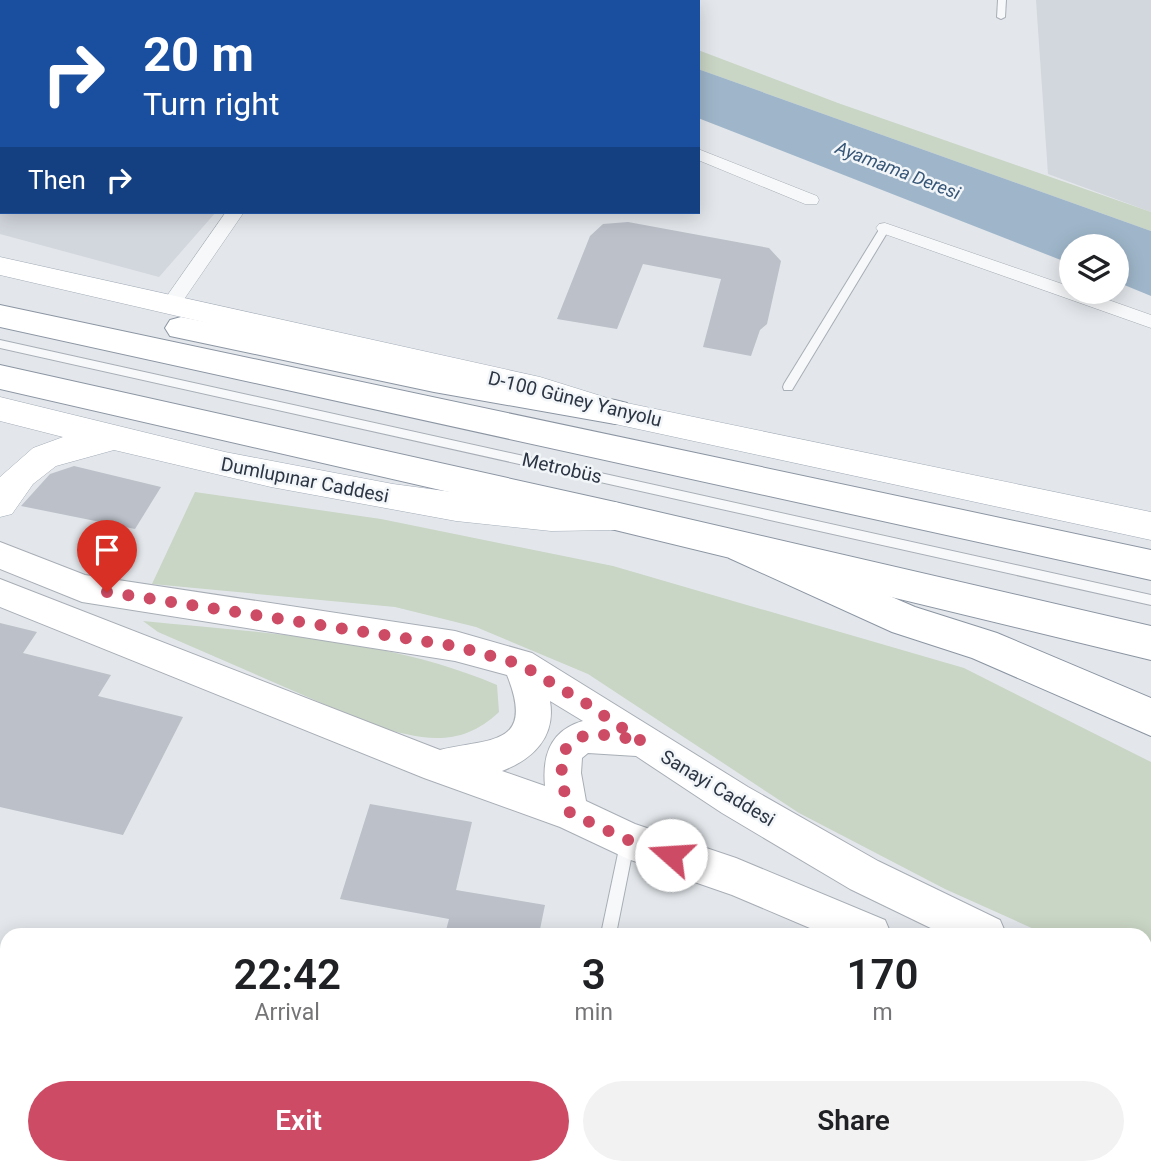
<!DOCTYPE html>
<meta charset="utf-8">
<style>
:root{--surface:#fff;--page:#f2f2f2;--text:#202124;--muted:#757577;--accent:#cd4b64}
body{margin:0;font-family:Roboto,sans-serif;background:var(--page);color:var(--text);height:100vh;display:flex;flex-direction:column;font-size:26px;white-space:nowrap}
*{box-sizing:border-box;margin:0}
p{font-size:23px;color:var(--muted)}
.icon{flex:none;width:38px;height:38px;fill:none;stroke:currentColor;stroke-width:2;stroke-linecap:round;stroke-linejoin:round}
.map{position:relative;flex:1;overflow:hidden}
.panel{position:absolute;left:0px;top:928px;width:1152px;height:247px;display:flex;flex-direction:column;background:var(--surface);border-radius:21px 21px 0 0;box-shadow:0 4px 18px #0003}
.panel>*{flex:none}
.top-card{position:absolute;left:0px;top:0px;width:700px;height:214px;box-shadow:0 4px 18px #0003;background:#1a4fa0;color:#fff;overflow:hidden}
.tools{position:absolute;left:1059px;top:234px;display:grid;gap:14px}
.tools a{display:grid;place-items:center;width:70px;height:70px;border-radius:50%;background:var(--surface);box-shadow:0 4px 18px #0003;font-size:35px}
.pin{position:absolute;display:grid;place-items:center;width:60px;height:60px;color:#fff;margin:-72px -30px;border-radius:50% 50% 50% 0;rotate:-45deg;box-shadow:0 0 7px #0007}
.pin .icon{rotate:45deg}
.me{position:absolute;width:77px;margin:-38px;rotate:289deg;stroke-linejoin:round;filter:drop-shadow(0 0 5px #0008)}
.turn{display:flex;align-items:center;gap:24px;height:147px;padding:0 28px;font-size:32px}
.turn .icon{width:91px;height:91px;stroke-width:2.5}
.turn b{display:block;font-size:49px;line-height:60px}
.then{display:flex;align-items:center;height:66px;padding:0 28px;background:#0003;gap:14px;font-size:26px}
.eta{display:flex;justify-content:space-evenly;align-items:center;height:119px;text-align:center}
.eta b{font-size:42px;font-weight:600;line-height:49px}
.action{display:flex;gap:14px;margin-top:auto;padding:14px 28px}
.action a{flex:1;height:80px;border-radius:42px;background:var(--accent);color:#fff;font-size:28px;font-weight:600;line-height:80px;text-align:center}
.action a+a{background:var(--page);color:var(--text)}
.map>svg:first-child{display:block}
.built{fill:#d2d6dd}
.green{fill:#c9d5c5}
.water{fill:#9fb6ca}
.building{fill:#bbc0c9}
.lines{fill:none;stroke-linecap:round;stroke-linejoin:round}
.service-casing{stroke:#a8aeb6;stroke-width:2}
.minor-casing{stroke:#a8aeb6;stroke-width:1}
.secondary-casing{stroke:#a8aeb6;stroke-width:2}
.primary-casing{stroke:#a3acb7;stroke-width:1}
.trunk-casing{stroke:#8b95a2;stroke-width:2}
.motorway-casing{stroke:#8b95a2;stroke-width:2}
.service{fill:#f6f8f9;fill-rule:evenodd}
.minor{fill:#f6f8f9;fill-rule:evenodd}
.secondary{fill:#fff;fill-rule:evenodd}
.primary{fill:#fff;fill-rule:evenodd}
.trunk{fill:#fff;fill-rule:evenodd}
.motorway{fill:#fff;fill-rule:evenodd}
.route{stroke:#cd4b64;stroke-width:12;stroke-dasharray:0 21.6}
.labels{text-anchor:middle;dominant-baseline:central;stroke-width:5;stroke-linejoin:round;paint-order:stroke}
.far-water-label{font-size:18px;font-style:italic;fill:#355577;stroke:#f3f6f8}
.street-label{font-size:19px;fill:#2b3544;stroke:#f3f6f8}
</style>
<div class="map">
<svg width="1151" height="1174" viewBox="0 0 1151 1174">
<rect width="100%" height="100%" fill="#e3e7eb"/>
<g class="built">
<polygon points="1036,0 1151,0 1151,212 1048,174"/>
<polygon points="0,67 2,212 216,212 159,277 0,234"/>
</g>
<g class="green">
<polygon points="698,50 838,103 1151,212 1151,231 698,69"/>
<polygon points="195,492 381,519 613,566 964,668 1151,762 1151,992 1145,989 1144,934 1045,934 945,889 799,813 588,674 476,627 395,607 152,584"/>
<path d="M143,621C261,633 387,638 497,685L499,712C459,750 420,739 372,725L158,632Z"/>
</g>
<polygon class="water" points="698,69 1151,231 1151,296 1117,282 1116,247 1071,247 1071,264 698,118"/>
<g class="building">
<polygon points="628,222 769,248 781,261 767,324 760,330 751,356 703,347 721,279 643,264 617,329 557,319 590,236 603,224"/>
<polygon points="74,466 161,487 135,529 21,506 50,474"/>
<polygon points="0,623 37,632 23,653 111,675 98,696 183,717 123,835 0,807"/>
<polygon points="370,804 472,822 456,890 545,905 539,934 445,934 449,919 340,899"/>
</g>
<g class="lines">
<g class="service-casing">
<g id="service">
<polygon points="177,0 185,0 175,2"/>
<polygon points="998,0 1006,0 1005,17 1001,19 997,17"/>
<rect x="0" y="66" width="2" height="4"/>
<polygon points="885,225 890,228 792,390 784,390 783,387 784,384 880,228"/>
<polygon points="0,340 1151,595 1151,605 0,348"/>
<polygon points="627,837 632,839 634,844 616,934 601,934 620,844 622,839"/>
<polygon points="554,1167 570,1167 569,1174 553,1174"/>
</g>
</g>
<g class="minor-casing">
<g id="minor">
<polygon points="62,0 77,0 61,2"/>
<polygon points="316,0 333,0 334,2 317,2"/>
<polygon points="0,55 2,55 0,65"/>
<polygon points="698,149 817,196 819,200 817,204 805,204 698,160"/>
<polygon points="226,212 244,212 176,311 162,311 160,307 162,303"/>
<polygon points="885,223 1071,287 1071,292 1086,292 1151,315 1151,328 879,232 876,228 879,224"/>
<polygon points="0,1084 7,1087 7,1117 0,1114"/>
<polygon points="125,1167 167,1167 170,1174 128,1174"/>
</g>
</g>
<g class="secondary-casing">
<g id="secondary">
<path d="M0,542L85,575L455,631L532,653L748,787L878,861L1000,920L1006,934H943L850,889L722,813L636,756L588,753L582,758L581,773L586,801L635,824L736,858L885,920L891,934H824L732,895L628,859L560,827L424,778L0,607V579L440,750C489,738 536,747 507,675L455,661L82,602L0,569ZM550,701L583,721C551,730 542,755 545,786L502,771C533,759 556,737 550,701Z"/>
<polygon points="1144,1010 1151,1012 1151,1062 1144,1059"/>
<polygon points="1144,1144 1151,1147 1151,1174 1123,1174 1121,1167 1144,1167"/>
</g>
</g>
<g class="primary-casing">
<g id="primary">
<polygon points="0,257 540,377 617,401 1151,512 1151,540 615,424 536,399 0,275"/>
<polygon points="0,397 225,452 393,484 519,501 615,502 627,506 633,516 627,526 615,530 551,531 456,521 271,487 114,450 56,466 33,484 12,514 0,517 0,477 33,448 63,437 0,421"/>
</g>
</g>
<g class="trunk-casing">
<g id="trunk">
<polygon points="0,305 1151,550 1151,580 0,327"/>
<polygon points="181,317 434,368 615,400 627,403 632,412 627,421 615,424 434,392 170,336 165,328 170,320"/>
<polygon points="0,365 615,502 1151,626 1151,660 615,530 0,389"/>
</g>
</g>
<g class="motorway-casing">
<polygon id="motorway" points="742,532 915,607 997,633 1151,698 1151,736 972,658 892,632 729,558 723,547 729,536"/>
</g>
<use href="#service" class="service"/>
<use href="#minor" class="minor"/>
<use href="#secondary" class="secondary"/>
<use href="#primary" class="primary"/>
<use href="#trunk" class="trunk"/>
<use href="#motorway" class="motorway"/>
</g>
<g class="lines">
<path class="route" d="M107,592L455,646L520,664L587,704L643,742C572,724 547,737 570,813L628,840L671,855"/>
</g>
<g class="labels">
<g class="far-water-label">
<text transform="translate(898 170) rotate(21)">Ayamama Deresi</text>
</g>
<g class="street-label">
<text transform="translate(575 399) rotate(14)">D-100 Güney Yanyolu</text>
<text transform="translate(562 468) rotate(13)">Metrobüs</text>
<text transform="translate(305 480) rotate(11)">Dumlupınar Caddesi</text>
<text transform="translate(718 788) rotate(31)">Sanayi Caddesi</text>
</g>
</g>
</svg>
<div class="tools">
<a><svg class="icon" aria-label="layers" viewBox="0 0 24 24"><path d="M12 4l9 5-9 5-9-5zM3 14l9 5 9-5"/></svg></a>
</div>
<div class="pin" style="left:107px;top:592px;background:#d93025"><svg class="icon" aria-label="arrive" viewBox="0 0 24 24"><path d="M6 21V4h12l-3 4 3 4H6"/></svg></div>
<svg class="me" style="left:671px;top:855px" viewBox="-20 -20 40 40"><circle r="19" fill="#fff"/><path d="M0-13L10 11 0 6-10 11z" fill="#cd4b64"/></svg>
<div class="top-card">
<div class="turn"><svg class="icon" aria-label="right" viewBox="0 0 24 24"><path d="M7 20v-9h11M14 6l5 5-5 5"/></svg><div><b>20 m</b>Turn right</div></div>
<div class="then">Then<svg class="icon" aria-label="right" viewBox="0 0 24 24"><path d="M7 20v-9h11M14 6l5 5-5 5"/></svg></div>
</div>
<section class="panel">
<div class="eta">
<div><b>22:42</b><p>Arrival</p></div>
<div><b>3</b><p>min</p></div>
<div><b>170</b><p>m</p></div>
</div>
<div class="action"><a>Exit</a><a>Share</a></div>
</section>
</div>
